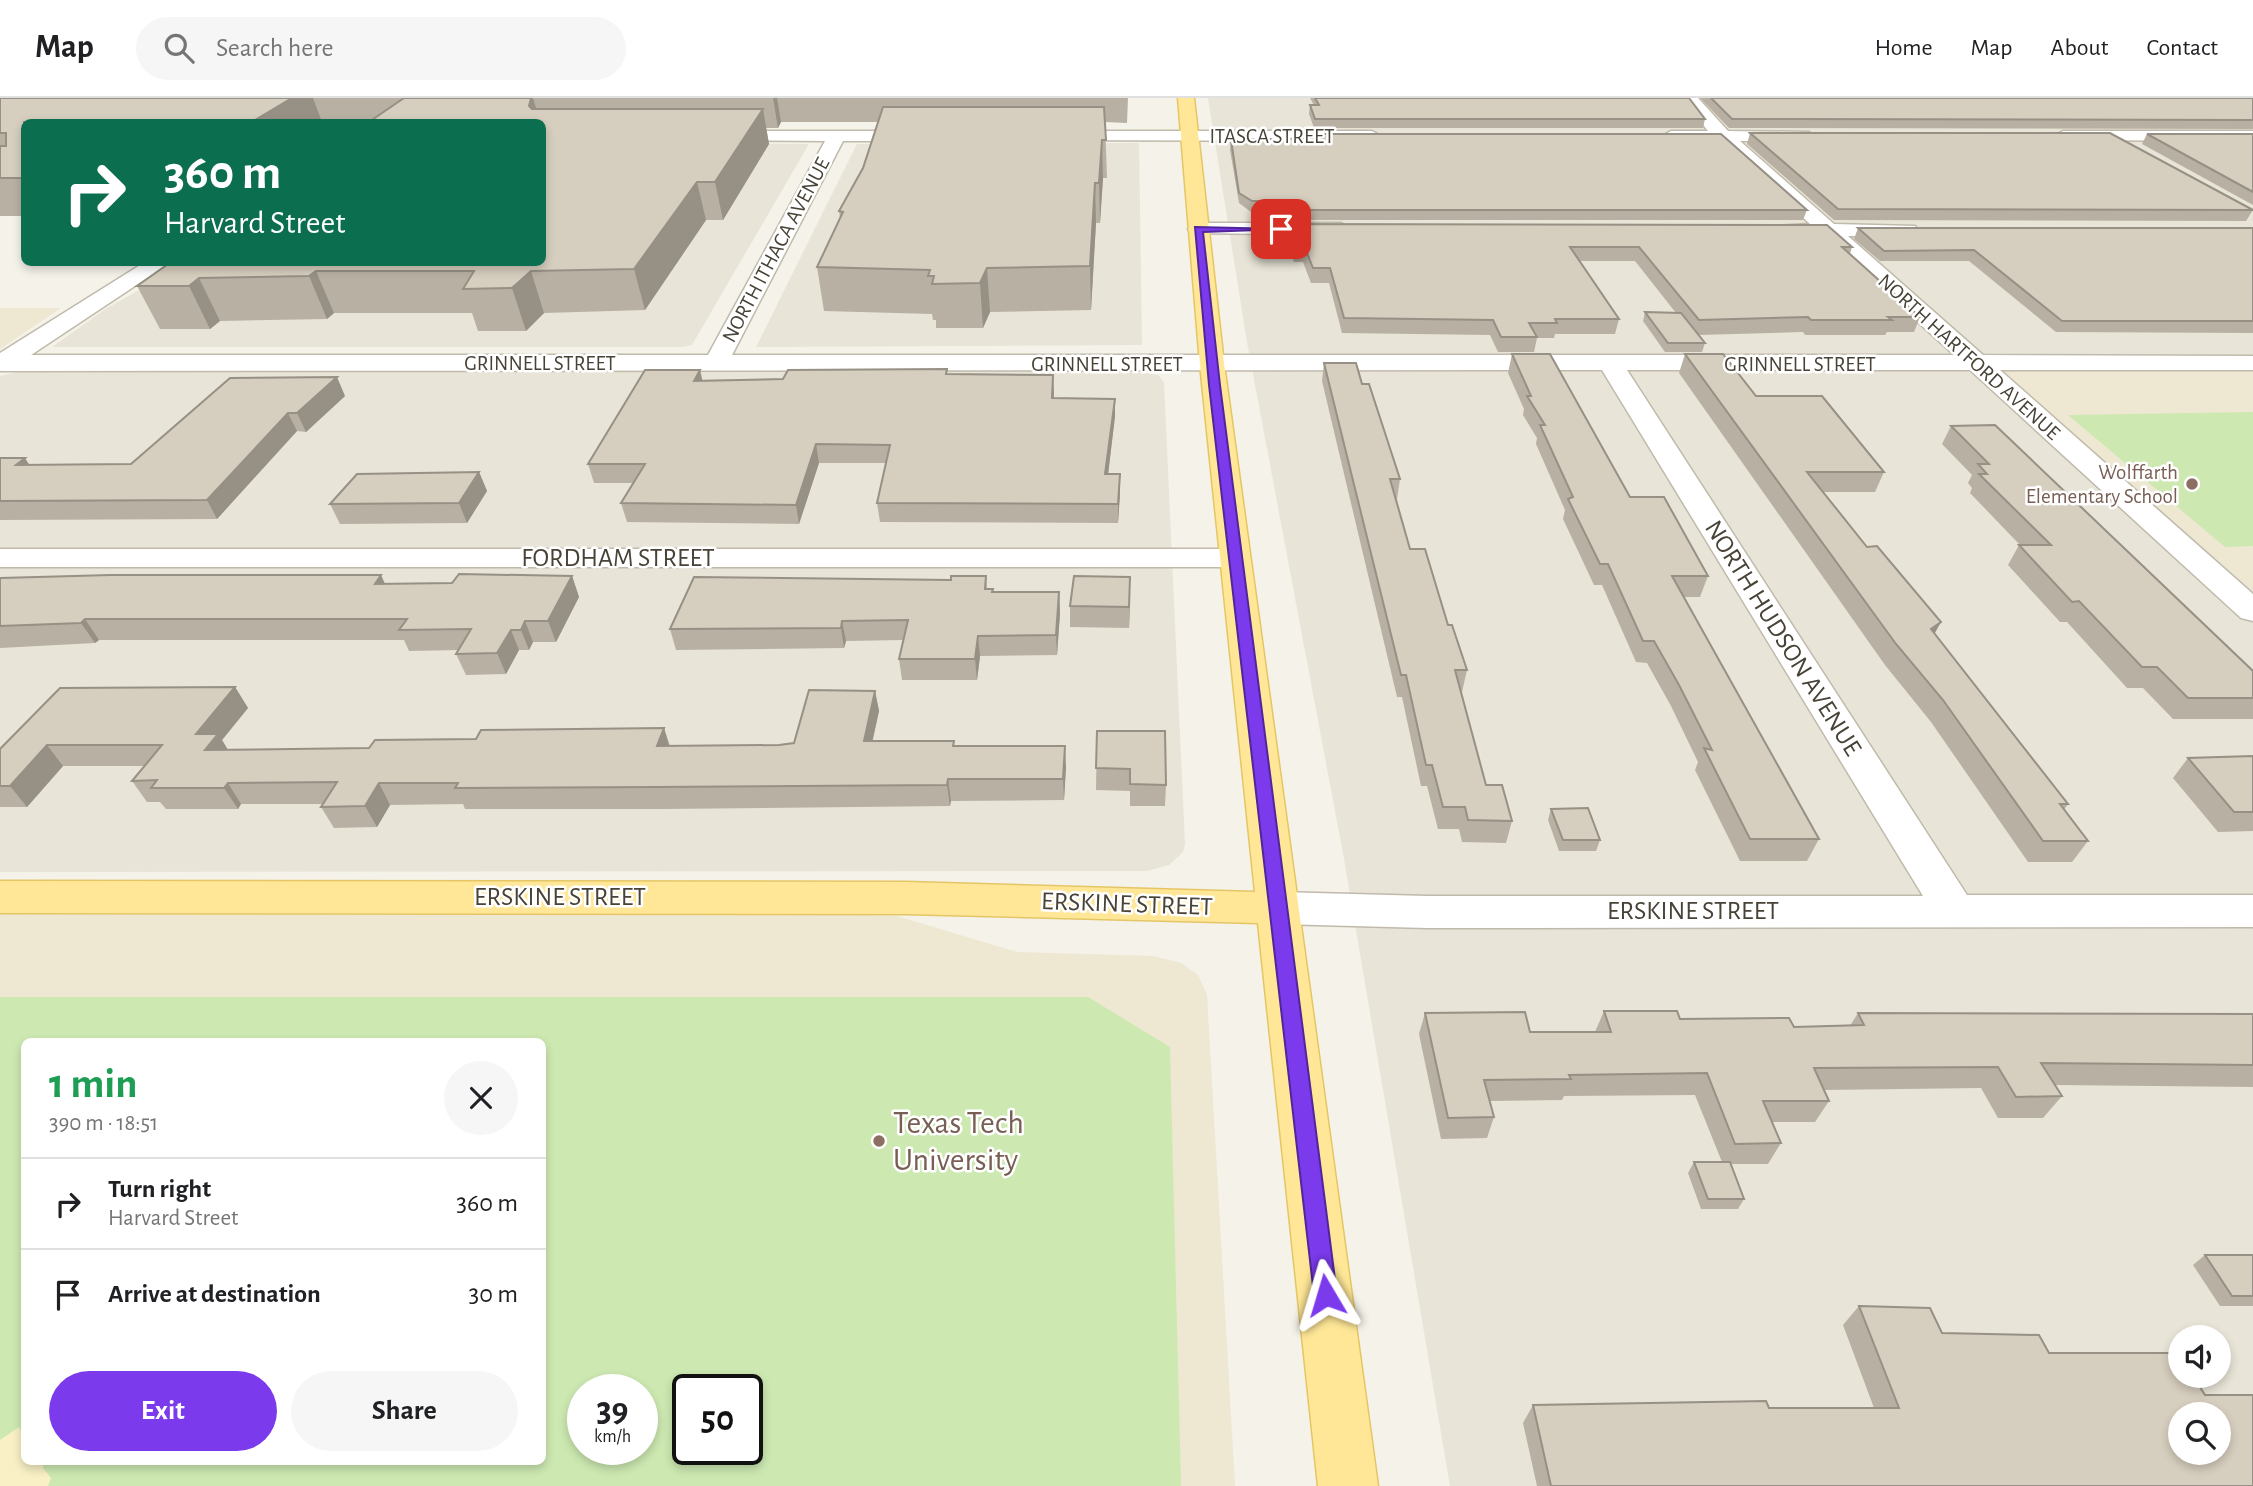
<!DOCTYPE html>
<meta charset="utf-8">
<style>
:root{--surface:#fff;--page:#f6f6f6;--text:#202124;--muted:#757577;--line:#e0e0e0;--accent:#7c3aed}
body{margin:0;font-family:"Alegreya Sans",sans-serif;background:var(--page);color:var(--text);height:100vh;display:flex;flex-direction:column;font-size:26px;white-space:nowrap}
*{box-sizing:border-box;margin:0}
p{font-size:23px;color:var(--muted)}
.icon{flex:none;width:38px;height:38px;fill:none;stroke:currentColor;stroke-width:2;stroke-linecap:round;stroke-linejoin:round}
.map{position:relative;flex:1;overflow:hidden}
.side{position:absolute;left:21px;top:940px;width:525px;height:427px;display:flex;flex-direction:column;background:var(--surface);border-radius:10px;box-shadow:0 4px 10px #0003}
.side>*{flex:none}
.banner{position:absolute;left:21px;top:21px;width:525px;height:147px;border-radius:10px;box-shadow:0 4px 10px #0003;background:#0b6e4f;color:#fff;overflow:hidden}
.fabs{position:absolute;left:2168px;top:1227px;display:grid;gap:14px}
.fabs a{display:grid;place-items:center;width:63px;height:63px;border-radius:50%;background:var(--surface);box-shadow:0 4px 10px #0003;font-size:35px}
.speed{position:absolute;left:567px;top:1276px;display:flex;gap:14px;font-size:35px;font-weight:700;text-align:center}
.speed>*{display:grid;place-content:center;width:91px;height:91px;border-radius:50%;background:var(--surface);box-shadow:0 4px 10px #0003;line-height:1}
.speed small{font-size:18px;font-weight:400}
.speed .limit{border:4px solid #111;border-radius:10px;background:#fff;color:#111}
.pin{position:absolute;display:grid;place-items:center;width:60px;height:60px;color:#fff;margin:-30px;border-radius:14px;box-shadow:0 4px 10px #0006}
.me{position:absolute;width:77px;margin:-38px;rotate:353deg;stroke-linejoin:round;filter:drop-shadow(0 0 5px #0008)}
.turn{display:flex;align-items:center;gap:24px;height:147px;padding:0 28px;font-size:32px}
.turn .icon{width:91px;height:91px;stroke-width:2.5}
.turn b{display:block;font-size:49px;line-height:60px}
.round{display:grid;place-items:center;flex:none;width:74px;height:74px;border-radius:37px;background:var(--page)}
.overview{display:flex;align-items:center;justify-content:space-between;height:119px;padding:0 28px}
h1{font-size:42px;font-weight:700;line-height:52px;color:#1e9e55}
.action{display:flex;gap:14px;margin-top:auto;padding:14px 28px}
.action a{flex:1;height:80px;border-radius:42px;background:var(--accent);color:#fff;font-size:28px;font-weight:700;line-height:80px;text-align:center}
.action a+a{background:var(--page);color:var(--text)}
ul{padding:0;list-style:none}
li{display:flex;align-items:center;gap:21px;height:91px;padding:0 28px;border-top:2px solid var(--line)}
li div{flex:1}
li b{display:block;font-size:26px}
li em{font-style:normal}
header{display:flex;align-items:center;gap:42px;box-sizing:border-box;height:98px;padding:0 35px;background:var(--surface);border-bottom:2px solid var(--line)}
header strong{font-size:33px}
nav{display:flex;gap:38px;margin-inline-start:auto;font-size:24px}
.search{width:490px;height:63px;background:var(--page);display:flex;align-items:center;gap:18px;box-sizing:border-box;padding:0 24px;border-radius:38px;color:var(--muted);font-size:26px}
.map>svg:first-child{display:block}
.residential{fill:#e8e4d7;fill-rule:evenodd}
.education{fill:#eee7d2;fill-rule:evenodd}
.green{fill:#cde9b1;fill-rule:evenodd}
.sand{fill:#f9f0c5}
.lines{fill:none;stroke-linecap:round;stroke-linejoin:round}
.minor-casing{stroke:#c0baab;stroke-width:3}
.major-casing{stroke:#e5c666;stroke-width:3}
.minor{fill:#fff;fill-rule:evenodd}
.major{fill:#ffe797;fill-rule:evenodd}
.wall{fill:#b8b1a3}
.shaded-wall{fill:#969085}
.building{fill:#d6cebe;stroke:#969085;stroke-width:2;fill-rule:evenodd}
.route{fill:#7c3aed;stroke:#51269a;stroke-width:2}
.education-dot{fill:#8d6e63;stroke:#fff;stroke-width:2.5}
.labels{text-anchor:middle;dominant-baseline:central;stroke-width:5;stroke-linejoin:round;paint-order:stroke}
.far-street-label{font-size:21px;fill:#484237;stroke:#fff}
.far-education-label{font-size:21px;fill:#785e54;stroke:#fff;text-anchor:end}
.street-label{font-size:26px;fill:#484237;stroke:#fff}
.near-education-label{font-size:32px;fill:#785e54;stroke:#fff;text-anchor:start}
</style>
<header>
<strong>Map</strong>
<div class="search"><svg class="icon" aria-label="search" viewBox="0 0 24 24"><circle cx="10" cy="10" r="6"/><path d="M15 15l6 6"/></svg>Search here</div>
<nav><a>Home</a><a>Map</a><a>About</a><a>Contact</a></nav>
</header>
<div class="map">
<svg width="2253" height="1388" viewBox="0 0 2253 1388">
<rect width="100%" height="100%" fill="#f4f2e9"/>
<g class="residential">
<path d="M1208,0H2253V1388H1450L1344,761L1247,244ZM2180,1239H2219V1278H2180ZM2180,1316H2219V1354H2180Z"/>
<polygon points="543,45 809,46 692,247 683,249 52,249 107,210 188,165 542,164"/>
<polygon points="1139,45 1142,247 756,249 857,46"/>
<polygon points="27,272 1134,273 1158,277 1164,284 1185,746 1183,754 1169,767 1147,773 0,774 0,278"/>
</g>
<g class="education">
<polygon points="0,210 61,210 0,251"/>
<polygon points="2012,273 2253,273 2253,493 2008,278 2008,274"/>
<path d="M0,814L796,815L897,818L1017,854L1154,858L1181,865L1198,877L1207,897L1235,1388H0ZM24,943H542V1363H24ZM583,1292H642V1351H583ZM688,1292H747V1351H688Z"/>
</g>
<g class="green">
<polygon points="2253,314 2253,448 2225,449 2068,317"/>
<path d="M0,899H1088L1170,949L1181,1388H0ZM24,943H542V1363H24ZM583,1292H642V1351H583ZM688,1292H747V1351H688Z"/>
</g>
<path class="sand" d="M19,1329C23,1334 24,1357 24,1363H43V1370L51,1380L48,1388H0V1342Z"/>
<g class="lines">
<g class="minor-casing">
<g id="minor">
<polygon points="1682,0 1698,0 1728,33 1809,34 1812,38 1803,43 1740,43 1834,126 1915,128 1918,132 1908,138 1848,138 1983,257 2253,258 2253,272 2000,272 2253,496 2253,523 2241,520 1970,272 1627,272 1967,797 2253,797 2253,829 1427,830 1279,826 1264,821 1258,810 1264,799 1279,794 1427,798 1923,798 1602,272 0,273 0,255 145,164 171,164 31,257 708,257 825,43 709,42 706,38 709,34 715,33 924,33 933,38 924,43 843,43 732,257 1954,257 1823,138 1772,136 1769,132 1772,128 1810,126 1719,43 1665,42 1662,38 1671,33 1708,33"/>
<polygon points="1055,33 1372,33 1381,38 1372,43 1049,42 1046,38"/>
<polygon points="2063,33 2253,33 2253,43 2057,42 2054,38"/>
<polygon points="1198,125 1341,125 1351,131 1341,137 1191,135 1188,131"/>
<polygon points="0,451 1235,451 1246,453 1250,460 1246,467 1235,469 0,469"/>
</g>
</g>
<g class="major-casing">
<polygon id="major" points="1178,0 1194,0 1224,266 1378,1388 1318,1388 1258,825 906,816 0,815 0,783 906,784 1255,794 1200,266"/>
</g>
<use href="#minor" class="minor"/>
<use href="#major" class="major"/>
</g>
<g class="wall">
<polygon points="0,0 1128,0 1127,25 1105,24 1107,80 1103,80 1100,125 1096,125 1091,212 990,214 983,230 936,230 936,222 933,222 932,216 824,213 817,169 840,120 839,113 863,70 878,24 781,24 778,30 766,30 769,46 723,122 706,122 645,212 544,215 526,233 478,233 472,215 334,215 327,221 220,223 210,231 160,231 137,188 369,24 24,24 24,118 0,118"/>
<polygon points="1310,0 1689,0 1705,21 1703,30 1314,30 1309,16 1310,7 1314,7"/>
<polygon points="1700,0 2253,0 2253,31 1729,30"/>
<polygon points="1750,35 2253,112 2246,123 1834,122 1747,46"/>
<polygon points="1321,36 1807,112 1803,122 1281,122 1278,114 1251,114 1239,105 1230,52 1231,42 1320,41"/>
<polygon points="2147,36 2253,36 2253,107 2142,46"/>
<polygon points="1287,126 1852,149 1850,156 1920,219 1914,234 1887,234 1885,237 1805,237 1803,234 1698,237 1705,245 1702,254 1665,254 1643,223 1645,214 1676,215 1635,163 1579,163 1619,221 1615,236 1555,236 1554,240 1537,240 1534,254 1498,254 1490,237 1342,235 1329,185 1311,185 1303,164 1294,164 1286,140"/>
<polygon points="1858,130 2253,130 2253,235 2056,234 1969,163 1880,163 1854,141"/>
<polygon points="1512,256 1630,399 1708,478 1700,499 1684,499 1819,741 1807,763 1740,763 1695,672 1698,664 1671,608 1647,565 1636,564 1602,487 1594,487 1563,421 1565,412 1536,346 1537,340 1523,317 1524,311 1508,275"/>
<polygon points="1685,256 1884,374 1875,394 1823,394 2068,706 2064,712 2088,743 2072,764 2028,764 1931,624 1885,567 1679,275"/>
<polygon points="1324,265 1362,286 1400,381 1397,401 1396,401 1410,451 1448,527 1467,572 1462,594 1461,594 1486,687 1512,723 1506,745 1462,744 1459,731 1438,731 1427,688 1421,688 1402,599 1397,599 1322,283"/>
<polygon points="947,271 947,276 1054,294 1054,300 1115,301 1115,318 1108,376 1120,395 1118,425 880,424 877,405 886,365 819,365 799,426 627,424 621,405 634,385 594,385 588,366 702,282 783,281"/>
<polygon points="230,280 345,298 306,334 297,333 217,421 0,422 0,360 30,367 131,366"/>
<polygon points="1951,328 2253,573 2253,621 2173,621 2143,590 2127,590 2067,524 2060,524 2008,467 2019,447 2020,447 1970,395 1972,390 1968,385 1972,377 1942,346"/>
<polygon points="479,374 487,393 467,425 340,426 330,406"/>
<polygon points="572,478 579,499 556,544 533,544 529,552 519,552 506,576 466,577 456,556 458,552 409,553 404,542 99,542 95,545 0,550 0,480 385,486 452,485"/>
<polygon points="986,478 987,491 993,494 1059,494 1060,515 1057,557 980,558 977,582 902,582 899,561 903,542 846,543 844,550 676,552 670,531 951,482"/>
<polygon points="1130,499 1129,530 1070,529 1070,508"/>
<polygon points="235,589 248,610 222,642 228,652 369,650 476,641 664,630 670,648 779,647 794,645 875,593 879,613 872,643 954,648 1066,669 1064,702 951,703 950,708 663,711 465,711 463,706 390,707 377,729 334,730 321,709 323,706 241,706 238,711 166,711 160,704 147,704 132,683 144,668 63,668 27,709 0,709 0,651"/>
<polygon points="1097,633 1166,687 1165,708 1130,708 1130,693 1096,692"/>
<polygon points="2253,658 2253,733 2218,734 2173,680 2188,660"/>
<polygon points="1551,711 1600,742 1596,753 1559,753 1548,722"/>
<polygon points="1604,913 1680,921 1794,929 1850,928 1858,915 2253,916 2253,989 2055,987 2062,998 2043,1020 1998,1020 1981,990 1824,992 1829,1003 1815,1024 1772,1024 1781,1045 1768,1066 1731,1066 1744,1101 1738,1111 1701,1111 1688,1075 1694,1064 1722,1064 1695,997 1564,998 1562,1002 1490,1003 1494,1019 1487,1040 1441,1041 1419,936 1425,915 1530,934 1595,934"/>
<polygon points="2205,1157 2253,1157 2253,1208 2220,1208 2193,1167"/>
<polygon points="1859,1208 1942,1235 2049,1255 2205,1297 2253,1388 1537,1388 1523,1325 1533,1307 1769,1310 1874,1310 1843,1227"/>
</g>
<g class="shaded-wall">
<polygon points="292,0 313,0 322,24 256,24 255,22"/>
<polygon points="531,0 533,0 540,24 529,8"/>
<polygon points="773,0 777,0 781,24 778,30"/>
<polygon points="763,11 769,46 723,122 715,84"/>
<polygon points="1102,42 1103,80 1100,125 1099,85"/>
<polygon points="697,84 706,122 645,212 634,171"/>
<polygon points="1095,85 1096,125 1091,212 1090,168"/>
<polygon points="987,170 990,214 983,230 980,185"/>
<polygon points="316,173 334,215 327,221 309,178"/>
<polygon points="531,173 544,215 526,233 512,190"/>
<polygon points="199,180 220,223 210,231 189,188"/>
<polygon points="700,272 704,289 694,283"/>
<polygon points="1053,277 1054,294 1053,318 1052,300"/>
<polygon points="337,279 345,298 306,334 297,315"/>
<polygon points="1115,301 1115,318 1106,394 1105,376"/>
<polygon points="288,315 297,333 217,421 207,402"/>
<polygon points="816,346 819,365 799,426 796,407"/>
<polygon points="25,360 37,379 16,367"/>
<polygon points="479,374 487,393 467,425 459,405"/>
<polygon points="1120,376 1120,395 1118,425 1118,406"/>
<polygon points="381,477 390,497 375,486"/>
<polygon points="572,478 579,499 556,544 548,523"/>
<polygon points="1130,479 1130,499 1129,530 1129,509"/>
<polygon points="1059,494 1060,515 1057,557 1056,537"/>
<polygon points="85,521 99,542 95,545 81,525"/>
<polygon points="525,523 533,544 529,552 521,532"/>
<polygon points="842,523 846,543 844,550 841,530"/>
<polygon points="1941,524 1930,544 1931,531"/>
<polygon points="511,532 519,552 506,576 497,555"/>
<polygon points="978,538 980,558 977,582 975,561"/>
<polygon points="235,589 248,610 222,642 231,657 206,651 196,636"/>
<polygon points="875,593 879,613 868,664 864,643"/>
<polygon points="664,630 670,651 657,648"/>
<polygon points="47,647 63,668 27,709 10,688"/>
<polygon points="1065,648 1066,669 1064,702 1063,681"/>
<polygon points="948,681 951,703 950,708 947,687"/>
<polygon points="228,685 241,706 238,711 224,690"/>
<polygon points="379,685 390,707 377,729 365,708"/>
</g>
<g class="building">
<polygon points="0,0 292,0 255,22 242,22 238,24 24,24 24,80 0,80 0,48 6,48 6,35 0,35"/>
<polygon points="404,0 531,0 529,8 532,11 763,11 715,84 697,84 634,171 531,173 512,190 463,191 474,173 316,173 309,178 199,180 189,188 137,188 171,164 542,164 542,24 369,24"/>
<polygon points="1315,0 1689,0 1705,21 1315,21 1310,7 1319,7"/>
<polygon points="1711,0 2253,0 2253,22 1732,21"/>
<polygon points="883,9 1104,9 1106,42 1102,42 1099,85 1095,85 1090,168 987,170 980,185 932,186 934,178 928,178 930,172 817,169 843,114 839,113 863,70"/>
<polygon points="1750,35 2110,35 2253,112 1838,111"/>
<polygon points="1321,36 1721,36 1807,112 1281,112 1278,103 1252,103 1239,95 1231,42 1323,40"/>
<polygon points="2147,36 2253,36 2253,94"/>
<polygon points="1287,126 1827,127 1852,149 1842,149 1920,219 1888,219 1892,222 1811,222 1808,219 1699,222 1639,149 1570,149 1619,221 1555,221 1557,225 1529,225 1537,239 1501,239 1493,222 1344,220 1330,170 1313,170 1305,150 1296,150"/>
<polygon points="1858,130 2253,130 2253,223 2062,223 1974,152 1884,153"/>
<polygon points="1645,214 1681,215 1705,245 1668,245"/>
<polygon points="1512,256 1550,256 1630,399 1664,399 1708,478 1672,478 1819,741 1750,741 1704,650 1712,652 1679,587 1654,543 1643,543 1608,466 1600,466 1568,401 1573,399 1540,327 1545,327 1527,298 1531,298"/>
<polygon points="1685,256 1723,256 1756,298 1822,298 1884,374 1807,374 1867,449 1877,448 1941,524 1931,531 2068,706 2060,706 2088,743 2043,743 1943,602 1896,546"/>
<polygon points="1324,265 1356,265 1362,286 1369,286 1400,381 1390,381 1410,451 1425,451 1448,527 1452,527 1467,572 1455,572 1486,687 1502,687 1512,723 1468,722 1465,709 1443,709 1432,667 1426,667 1406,577 1401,577"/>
<polygon points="947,271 946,276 1053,277 1052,300 1115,301 1105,376 1120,376 1118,406 877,405 890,347 816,346 796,407 621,405 645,366 588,366 645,272 700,272 694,283 783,281 788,272"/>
<polygon points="337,279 297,315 288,315 207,402 0,403 0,360 25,360 16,367 131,366 230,280"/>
<polygon points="1995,327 2253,573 2253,600 2188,600 2157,569 2142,569 2079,503 2072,504 2019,447 2051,447 1979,376 1987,376 1978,366 1989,366 1951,328"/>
<polygon points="479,374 459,405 330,406 357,376"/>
<polygon points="459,476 572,478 548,523 525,523 521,532 511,532 497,555 456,556 471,531 399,532 407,521 85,521 81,525 0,528 0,480 111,477 381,477 375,486 452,485"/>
<polygon points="951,478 986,478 985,491 993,491 992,494 1059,494 1056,537 978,538 975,561 899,561 908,522 842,523 841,530 670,531 694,479 951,482"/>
<polygon points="1074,478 1130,479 1129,509 1070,508"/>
<polygon points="235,589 196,636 218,636 205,652 369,650 375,642 476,641 481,632 664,630 657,648 779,647 794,645 809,592 875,593 864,643 954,643 953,648 1065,648 1063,681 948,681 947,687 656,689 455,690 458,685 379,685 365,708 321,709 337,684 228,685 224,690 151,690 157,682 132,683 162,647 47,647 10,688 0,688 0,651 60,590"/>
<polygon points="1097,633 1165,633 1166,687 1130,686 1130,671 1096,670"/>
<polygon points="2253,658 2253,714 2234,714 2188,660"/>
<polygon points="1588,710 1600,742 1563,742 1551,711"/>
<polygon points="1604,913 1677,913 1680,921 1789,920 1794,929 1864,927 1858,915 2253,916 2253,967 2041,965 2062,998 2016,999 1998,969 1814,970 1829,1003 1763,1003 1781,1045 1735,1046 1707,975 1569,977 1571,981 1484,982 1494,1019 1448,1020 1425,915 1525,914 1530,934 1611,934"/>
<polygon points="1694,1064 1730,1064 1744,1101 1708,1101"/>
<polygon points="2205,1157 2253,1157 2253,1198 2232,1198"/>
<path d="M1859,1208L1930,1210L1942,1235L2039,1237L2049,1255H2179L2180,1257V1278H2193L2205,1297H2253V1388H1551L1533,1307L1766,1303L1769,1310H1899ZM2180,1316H2219V1354H2180Z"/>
</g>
<polygon class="route" points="1195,129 1285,131 1203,134 1220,287 1337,1197 1334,1205 1326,1208 1318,1205 1314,1197 1209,287"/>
<g class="education-dot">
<circle cx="2192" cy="386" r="7"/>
<circle cx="879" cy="1043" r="7"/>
</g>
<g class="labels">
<g class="far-street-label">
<text x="1272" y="38">ITASCA STREET</text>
<text transform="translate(776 152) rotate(-62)">NORTH ITHACA AVENUE</text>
<text transform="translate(1969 259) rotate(42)">NORTH HARTFORD AVENUE</text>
<text x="540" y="265">GRINNELL STREET</text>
<text x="1107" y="266">GRINNELL STREET</text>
<text x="1800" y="266">GRINNELL STREET</text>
</g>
<g class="far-education-label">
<text x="2178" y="374">Wolffarth<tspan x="2178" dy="24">Elementary School</tspan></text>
</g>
<g class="street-label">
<text x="618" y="460">FORDHAM STREET</text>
<text transform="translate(1783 540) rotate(58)">NORTH HUDSON AVENUE</text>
<text x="560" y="799">ERSKINE STREET</text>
<text transform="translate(1127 806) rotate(2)">ERSKINE STREET</text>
<text x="1693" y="813">ERSKINE STREET</text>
</g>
<g class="near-education-label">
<text x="893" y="1025">Texas Tech<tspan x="893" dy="37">University</tspan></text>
</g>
</g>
</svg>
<div class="fabs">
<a><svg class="icon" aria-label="sound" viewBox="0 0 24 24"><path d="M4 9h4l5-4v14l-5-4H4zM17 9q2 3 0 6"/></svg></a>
<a><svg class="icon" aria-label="search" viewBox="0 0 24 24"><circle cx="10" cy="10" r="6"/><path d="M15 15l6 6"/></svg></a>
</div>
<div class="speed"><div>39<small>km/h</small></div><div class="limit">50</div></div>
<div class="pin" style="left:1281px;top:131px;background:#d93025"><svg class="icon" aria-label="arrive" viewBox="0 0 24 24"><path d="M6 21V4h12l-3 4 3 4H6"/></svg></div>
<svg class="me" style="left:1326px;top:1197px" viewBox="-20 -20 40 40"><path d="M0-17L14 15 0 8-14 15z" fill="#7c3aed" stroke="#fff" stroke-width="4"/></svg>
<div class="banner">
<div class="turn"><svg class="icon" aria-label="right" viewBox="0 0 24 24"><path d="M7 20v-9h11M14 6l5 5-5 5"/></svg><div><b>360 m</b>Harvard Street</div></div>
</div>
<section class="side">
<div class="overview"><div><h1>1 min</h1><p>390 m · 18:51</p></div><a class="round"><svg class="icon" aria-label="close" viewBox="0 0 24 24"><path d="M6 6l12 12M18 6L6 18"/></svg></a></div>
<ul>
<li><svg class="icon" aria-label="right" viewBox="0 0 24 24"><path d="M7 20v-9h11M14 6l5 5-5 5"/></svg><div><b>Turn right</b><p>Harvard Street</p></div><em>360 m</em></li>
<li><svg class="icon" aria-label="arrive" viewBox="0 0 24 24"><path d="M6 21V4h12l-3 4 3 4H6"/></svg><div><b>Arrive at destination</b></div><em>30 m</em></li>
</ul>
<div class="action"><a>Exit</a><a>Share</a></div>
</section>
</div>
